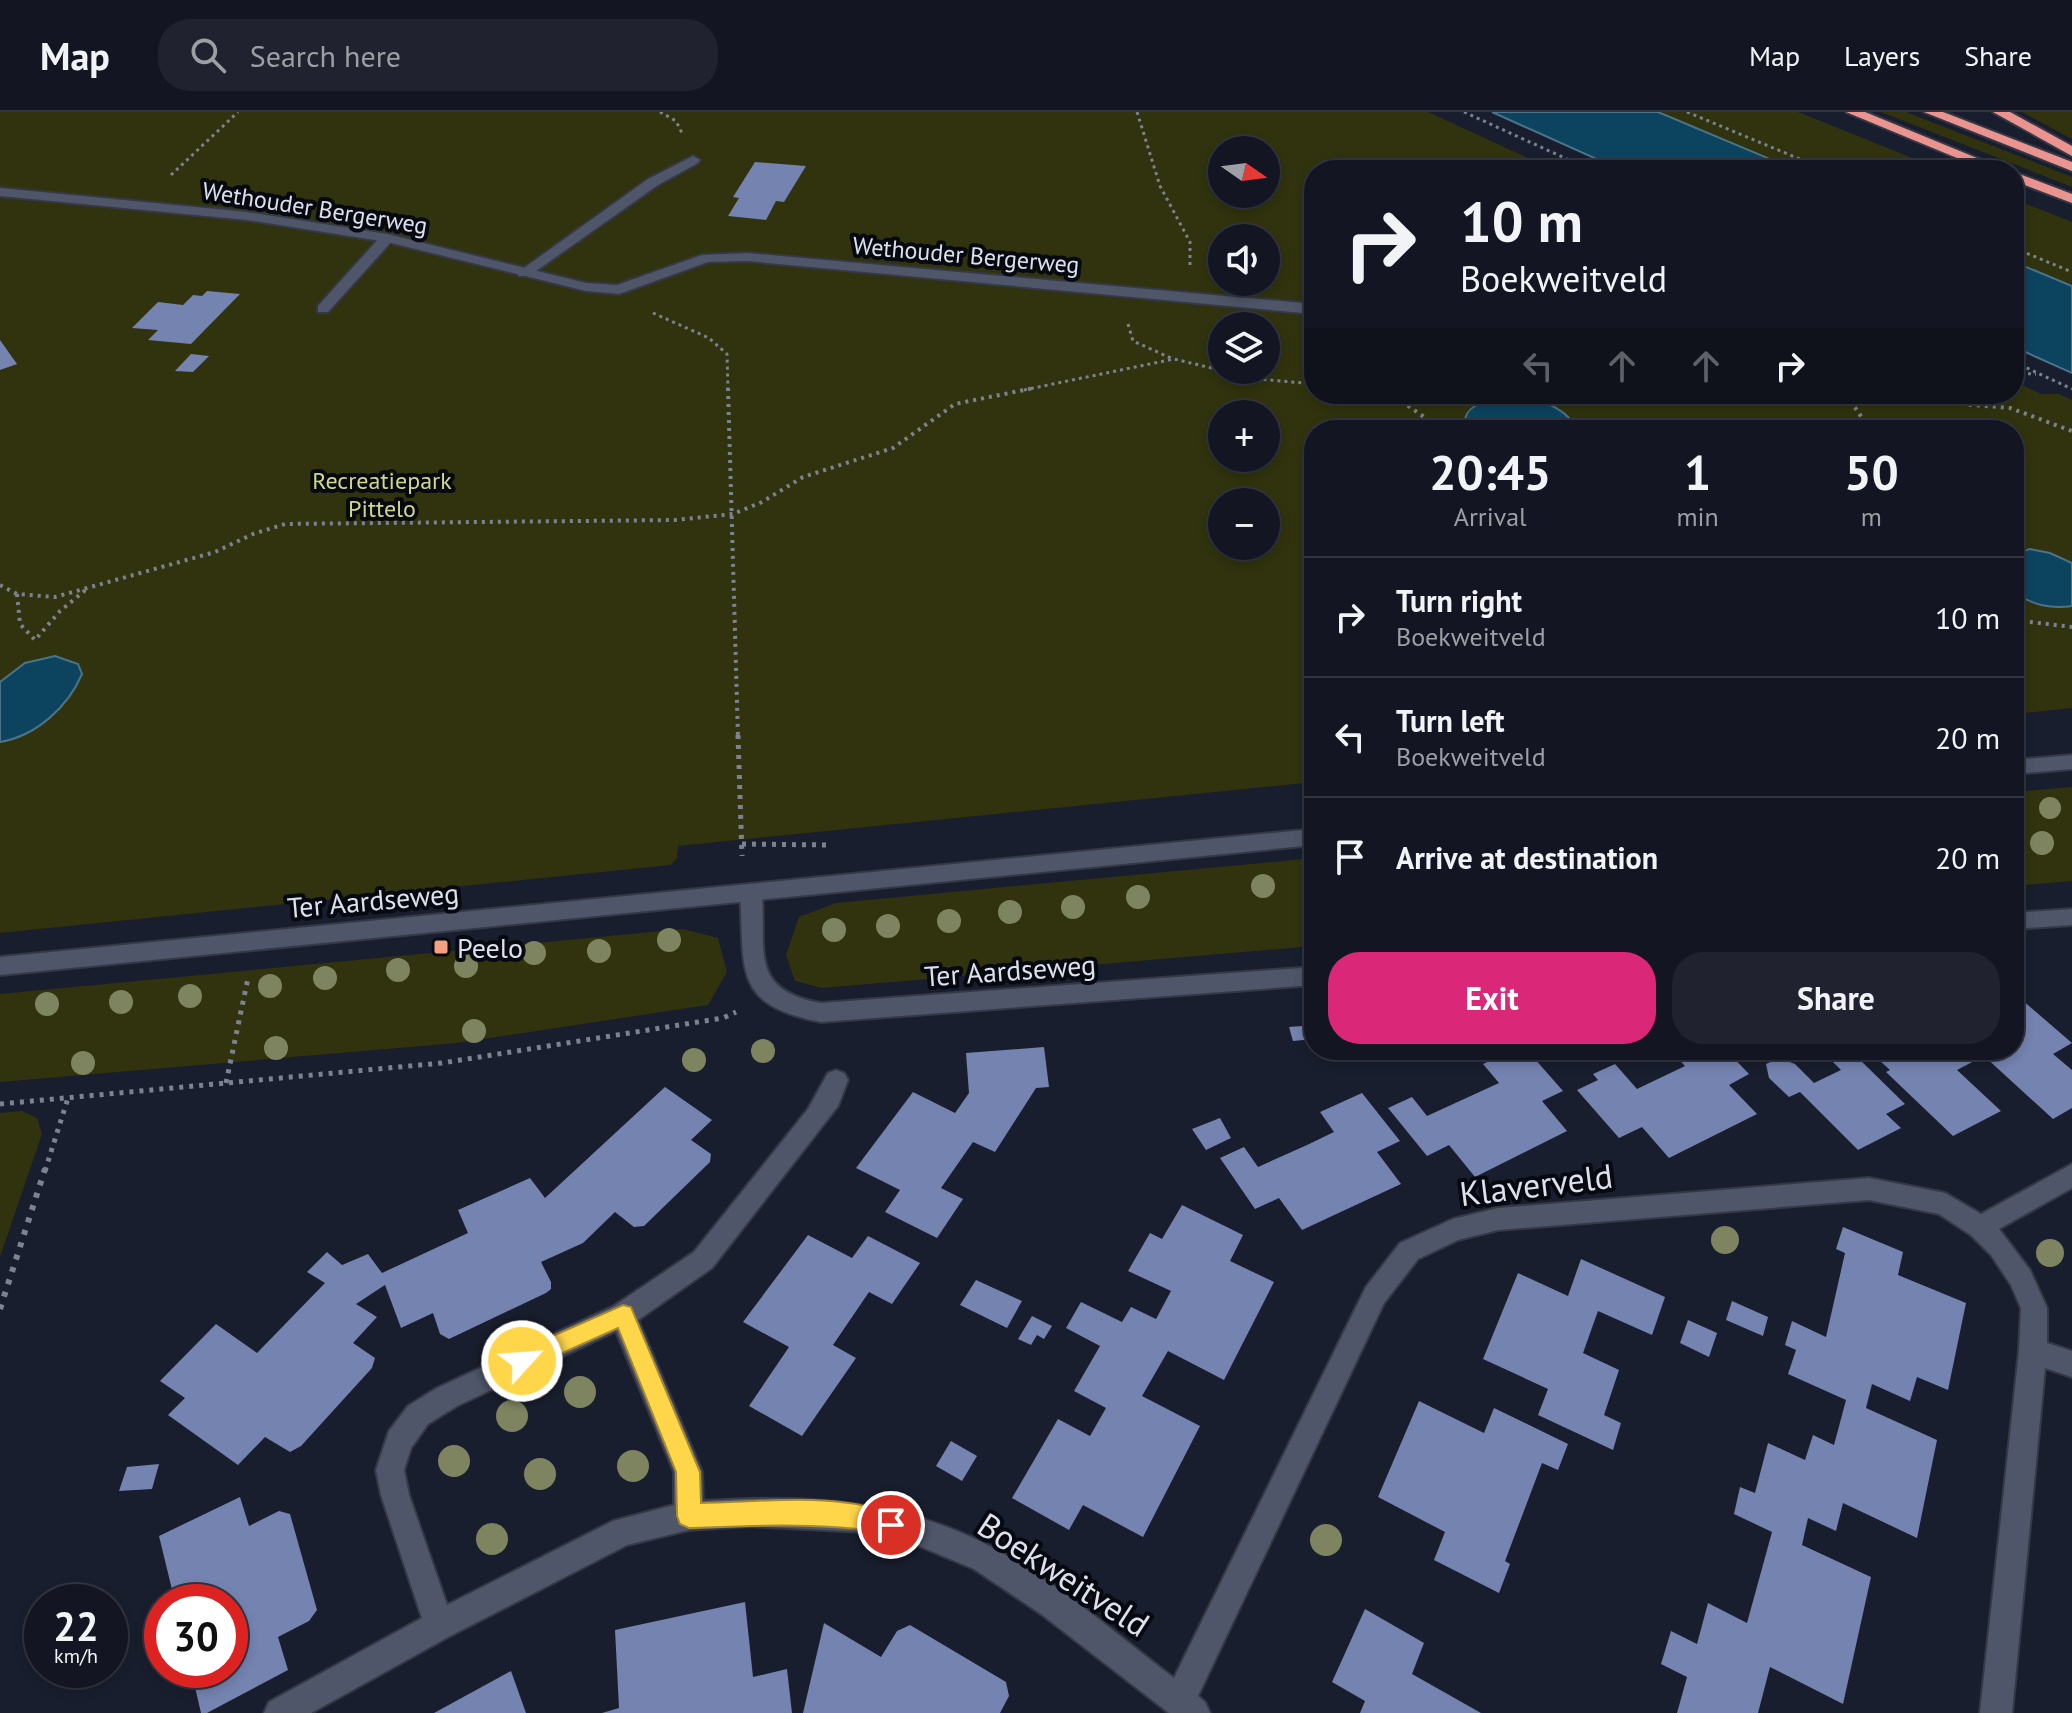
<!DOCTYPE html>
<meta charset="utf-8">
<style>
:root{--surface:#131622;--page:#20232f;--text:#f1f3f6;--muted:#9d9fa5;--line:#323540;--accent:#db2777}
body{margin:0;font-family:"PT Sans",sans-serif;background:var(--page);color:var(--text);height:100vh;display:flex;flex-direction:column;font-size:30px;white-space:nowrap}
*{box-sizing:border-box;margin:0}
p{font-size:26px;color:var(--muted)}
.icon{flex:none;width:44px;height:44px;fill:none;stroke:currentColor;stroke-width:2;stroke-linecap:round;stroke-linejoin:round}
.map{position:relative;flex:1;overflow:hidden}
.details{position:absolute;left:1304px;top:308px;width:720px;height:640px;display:flex;flex-direction:column;background:var(--surface);border-radius:32px;box-shadow:0 4px 12px #0003,0 0 0 2px var(--line)}
.details>*{flex:none}
.banner{position:absolute;left:1304px;top:48px;width:720px;height:244px;border-radius:32px;box-shadow:0 4px 12px #0003,0 0 0 2px var(--line);background:#131622;color:var(--text);overflow:hidden}
.needle{width:52px;rotate:104deg}
.controls{position:absolute;left:1208px;top:24px;display:grid;gap:16px}
.controls a{display:grid;place-items:center;width:72px;height:72px;border-radius:50%;background:var(--surface);box-shadow:0 4px 12px #0003,0 0 0 2px var(--line);font-size:40px}
.speed{position:absolute;left:24px;top:1472px;display:flex;gap:16px;font-size:40px;font-weight:700;text-align:center}
.speed>*{display:grid;place-content:center;width:104px;height:104px;border-radius:50%;background:var(--surface);box-shadow:0 4px 12px #0003,0 0 0 2px var(--line);line-height:1}
.speed small{font-size:20px;font-weight:400}
.speed .limit{border:12px solid #d22;background:#fff;color:#111}
.pin{position:absolute;display:grid;place-items:center;width:68px;height:68px;color:#fff;margin:-34px;border:4px solid #fff;border-radius:50%;box-shadow:0 2px 8px #0007}
.me{position:absolute;width:88px;margin:-44px;rotate:64deg;stroke-linejoin:round;filter:drop-shadow(0 0 6px #0008)}
.turn{display:flex;align-items:center;gap:28px;height:168px;padding:0 24px;font-size:36px}
.turn .icon{width:104px;height:104px;stroke-width:2.5}
.turn b{display:block;font-size:56px;line-height:68px}
.lanes{display:flex;align-items:center;height:76px;padding:0 24px;background:#0003;justify-content:center;gap:40px;direction:ltr}
.lanes .off{opacity:.35}
.eta{display:flex;justify-content:space-evenly;align-items:center;height:136px;text-align:center}
.eta b{font-size:48px;font-weight:600;line-height:56px}
.cta{display:flex;gap:16px;margin-top:auto;padding:16px 24px}
.cta a{flex:1;height:92px;border-radius:32px;background:var(--accent);color:#fff;font-size:32px;font-weight:600;line-height:92px;text-align:center}
.cta a+a{background:var(--page);color:var(--text)}
ul{padding:0;list-style:none}
li{display:flex;align-items:center;gap:24px;height:120px;padding:0 24px;border-top:2px solid var(--line)}
li div{flex:1}
li b{display:block;font-size:30px}
li em{font-style:normal}
header{display:flex;align-items:center;gap:48px;box-sizing:border-box;height:112px;padding:0 40px;background:var(--surface);border-bottom:2px solid var(--line)}
header strong{font-size:38px}
nav{display:flex;gap:44px;margin-inline-start:auto;font-size:28px}
.search{width:560px;height:72px;background:var(--page);display:flex;align-items:center;gap:20px;box-sizing:border-box;padding:0 28px;border-radius:32px;color:var(--muted);font-size:30px}
.map>svg:first-child{display:block}
.green{fill:#30330d;fill-rule:evenodd}
.water{fill:#0c445f;stroke:#4b738a;stroke-width:2}
.building{fill:#7483b0}
.lines{fill:none;stroke-linecap:round;stroke-linejoin:round}
.service-casing{stroke:#353845;stroke-width:4}
.minor-casing{stroke:#353845;stroke-width:4}
.tertiary-casing{stroke:#353845;stroke-width:4}
.motorway-casing{stroke:#353845;stroke-width:4}
.path-far3{stroke:#7d8290;stroke-width:3;stroke-dasharray:3 4;stroke-linecap:butt}
.path-far2{stroke:#7d8290;stroke-width:4;stroke-dasharray:3 5;stroke-linecap:butt}
.path-far1{stroke:#7d8290;stroke-width:5;stroke-dasharray:4 6;stroke-linecap:butt}
.path{stroke:#7d8290;stroke-width:6;stroke-dasharray:5 8;stroke-linecap:butt}
.service{fill:#4f5669;fill-rule:evenodd}
.minor{fill:#4f5669;fill-rule:evenodd}
.tertiary{fill:#4f5669;fill-rule:evenodd}
.motorway{fill:#ea938f;fill-rule:evenodd}
.tree{fill:#7e8460}
.route{fill:#ffd54a;stroke:#a68a30;stroke-width:2}
.poi-dot{fill:#f3a081;stroke:#070910;stroke-width:3}
.labels{text-anchor:middle;dominant-baseline:central;stroke-width:8;stroke-linejoin:round;paint-order:stroke}
.far-street-label{font-size:24px;fill:#dde1ed;stroke:#070910}
.far-park-label{font-size:24px;fill:#d1d889;stroke:#070910}
.street-label{font-size:28px;fill:#dde1ed;stroke:#070910}
.poi-label{font-size:28px;fill:#dde1ed;stroke:#070910;text-anchor:start}
.near-street-label{font-size:34px;fill:#dde1ed;stroke:#070910}
</style>
<header>
<strong>Map</strong>
<div class="search"><svg class="icon" aria-label="search" viewBox="0 0 24 24"><circle cx="10" cy="10" r="6"/><path d="M15 15l6 6"/></svg>Search here</div>
<nav><a>Map</a><a>Layers</a><a>Share</a></nav>
</header>
<div class="map">
<svg width="2072" height="1601" viewBox="0 0 2072 1601">
<rect width="100%" height="100%" fill="#191e2e"/>
<g class="green">
<path d="M0,0H1428L1554,58H1314V282H2014V269L2041,282H2059L2072,288V596L2014,602V318H1314V670L678,734L677,746L671,753L0,821ZM1222,38H1266V82H1222ZM1222,126H1266V170H1222ZM1222,214H1266V258H1222ZM1222,302H1266V346H1222ZM1222,390H1266V434H1222Z"/>
<polygon points="1658,0 1798,0 1942,58 1796,58"/>
<polygon points="1881,0 1906,0 2072,65 2072,75"/>
<polygon points="2022,0 2072,0 2072,27"/>
<polygon points="2014,87 2072,110 2072,174 2014,149"/>
<polygon points="2072,675 2072,769 2014,774 2014,680"/>
<polygon points="1314,746 1314,834 822,876 795,869 786,843 799,805 836,791"/>
<polygon points="683,817 718,826 727,860 708,893 457,931 0,970 0,882"/>
<polygon points="22,999 37,1006 42,1022 0,1145 0,1001"/>
</g>
<g class="water">
<polygon points="1492,0 1658,0 1796,58 1621,58"/>
<polygon points="2014,150 2072,174 2072,261 2014,235"/>
<path d="M1506,285C1533,286 1564,291 1577,318H1465C1460,293 1486,288 1506,285Z"/>
<path d="M2030,437L2050,441L2072,451V494C2050,497 2034,493 2016,482L2014,442Z"/>
<path d="M55,544L78,552L82,562C68,595 36,624 0,630V570L25,551Z"/>
</g>
<g class="building">
<polygon points="755,50 806,54 784,90 776,89 766,108 728,104 739,86 733,85"/>
<polygon points="207,179 240,182 191,232 148,228 158,218 132,216 158,190 183,193 193,183 202,184"/>
<polygon points="0,228 17,252 0,258"/>
<polygon points="191,242 209,244 193,260 175,259"/>
<polygon points="2014,881 2072,931 2053,942 2072,958 2072,996 2053,1007 1983,943 1994,938 2014,938"/>
<polygon points="1314,913 1314,927 1293,929 1289,915"/>
<polygon points="1044,935 1049,975 1036,976 995,1040 973,1030 941,1076 963,1087 937,1126 885,1100 900,1078 856,1056 913,980 955,1001 969,981 966,941"/>
<polygon points="1513,938 1527,938 1563,979 1542,989 1567,1019 1475,1065 1449,1033 1427,1044 1388,996 1412,985 1427,1004 1499,971 1483,952"/>
<polygon points="1670,938 1726,938 1749,962 1729,973 1757,1002 1669,1046 1642,1015 1619,1026 1577,978 1598,968 1593,962 1615,952 1637,977 1685,954"/>
<polygon points="1825,938 1850,938 1905,992 1886,1002 1901,1016 1858,1038 1800,980 1789,985 1769,966 1766,952 1779,946 1795,952 1814,971 1841,958 1822,939"/>
<polygon points="1868,938 1965,938 1976,948 1957,958 2001,999 1953,1024 1886,960 1890,958"/>
<polygon points="665,975 712,1008 691,1028 711,1042 710,1050 644,1114 634,1115 615,1100 583,1131 541,1150 551,1170 551,1177 546,1181 449,1227 440,1222 433,1201 401,1216 385,1173 356,1192 377,1205 353,1231 375,1246 372,1256 301,1334 290,1340 265,1325 238,1353 168,1303 185,1286 160,1269 216,1212 257,1241 325,1171 307,1160 327,1140 342,1153 368,1142 382,1161 468,1121 458,1098 530,1066 545,1086"/>
<polygon points="1362,981 1400,1029 1377,1040 1401,1072 1302,1118 1279,1086 1255,1097 1220,1046 1244,1035 1258,1055 1307,1033 1334,1020 1320,1000"/>
<polygon points="1220,1006 1231,1026 1206,1038 1192,1017"/>
<polygon points="1182,1093 1243,1123 1230,1149 1274,1170 1224,1268 1168,1239 1142,1284 1200,1314 1143,1425 1083,1393 1069,1418 1012,1386 1058,1307 1090,1324 1106,1296 1074,1279 1100,1234 1066,1216 1081,1190 1122,1210 1131,1195 1156,1207 1171,1179 1128,1159 1150,1121 1162,1127"/>
<polygon points="1843,1115 1903,1140 1898,1163 1966,1191 1948,1278 1917,1265 1910,1289 1872,1272 1866,1296 1937,1328 1917,1426 1843,1391 1836,1419 1808,1406 1802,1433 1871,1465 1843,1592 1770,1555 1758,1601 1677,1601 1687,1565 1661,1552 1671,1519 1697,1532 1708,1491 1747,1511 1772,1420 1734,1402 1740,1375 1755,1381 1768,1331 1805,1348 1813,1323 1834,1333 1846,1288 1788,1262 1796,1238 1785,1233 1792,1209 1826,1225 1845,1141 1836,1137"/>
<polygon points="808,1123 852,1146 868,1124 920,1151 892,1192 869,1180 833,1233 856,1246 802,1324 749,1294 789,1235 743,1210"/>
<polygon points="1581,1147 1665,1185 1652,1223 1598,1199 1583,1241 1619,1258 1604,1303 1621,1311 1613,1338 1538,1303 1548,1277 1483,1247 1518,1161 1568,1184"/>
<polygon points="976,1168 1022,1189 1007,1216 960,1193"/>
<polygon points="1732,1189 1768,1205 1763,1224 1726,1208"/>
<polygon points="1032,1204 1052,1214 1044,1227 1037,1223 1031,1233 1018,1227"/>
<polygon points="1688,1208 1717,1221 1709,1245 1680,1231"/>
<polygon points="1419,1289 1484,1321 1494,1296 1568,1332 1558,1358 1542,1351 1505,1449 1510,1452 1499,1481 1434,1448 1445,1420 1378,1385"/>
<polygon points="951,1329 977,1344 962,1369 936,1354"/>
<polygon points="159,1352 152,1377 119,1379 127,1355"/>
<polygon points="240,1385 249,1414 279,1399 290,1402 317,1498 309,1509 278,1525 288,1558 207,1601 201,1601 191,1558 230,1558 230,1490 175,1490 159,1424"/>
<polygon points="745,1490 753,1565 787,1557 792,1601 602,1601 619,1596 615,1518"/>
<polygon points="1365,1497 1424,1531 1412,1562 1481,1601 1360,1601 1365,1589 1332,1570"/>
<polygon points="824,1511 881,1545 897,1519 910,1513 1006,1570 1009,1584 1000,1601 803,1601"/>
<polygon points="511,1559 526,1601 434,1601"/>
</g>
<g class="lines">
<g class="service-casing">
<g id="service">
<polygon points="693,44 700,48 698,51 658,73 529,164 519,164 517,161 648,67"/>
<polygon points="387,122 394,126 392,129 328,200 318,200 318,194 382,123"/>
</g>
</g>
<g class="minor-casing">
<g id="minor">
<polygon points="0,76 247,100 387,122 586,171 617,173 702,143 747,141 1314,192 1314,202 747,149 708,150 619,182 586,179 387,130 247,108 0,84"/>
<path d="M751,773L759,775L762,781C766,839 749,878 821,891L1314,855V873L821,910C731,893 745,857 740,781L743,775Z"/>
<polygon points="2072,797 2072,813 2014,817 2014,801"/>
<path d="M836,958L844,961L848,968L838,994L712,1156L638,1208L702,1360L703,1389C803,1382 906,1388 995,1437C1060,1472 1116,1522 1174,1566L1366,1175L1400,1131L1453,1107L1498,1096L1869,1066L1945,1081L1981,1102L2072,1052V1076L1999,1117L2030,1158L2047,1196V1231L2072,1239V1265L2045,1256L2012,1601H1980L2019,1239L2021,1196L2011,1173L1991,1143L1971,1123L1939,1102L1869,1088L1498,1118L1458,1128L1418,1147L1384,1191L1198,1584L1205,1590L1210,1601H1169L1041,1502L974,1457L919,1434L863,1420L749,1414L689,1418L627,1433L450,1524L311,1601H264L269,1590L422,1506L381,1383L376,1358L389,1319L408,1294L437,1276L614,1194L694,1140L808,997L828,961ZM616,1219L674,1360V1393L613,1409L447,1493L409,1383L404,1358L411,1336L428,1312L457,1294Z"/>
</g>
</g>
<g class="tertiary-casing">
<g id="tertiary">
<polygon points="2072,643 2072,657 2014,662 2014,648"/>
<polygon points="1314,717 1314,733 0,863 0,845"/>
</g>
</g>
<g class="motorway-casing">
<g id="motorway">
<polygon points="1846,0 1865,0 2006,58 1986,58"/>
<polygon points="1924,0 1943,0 2072,50 2072,59"/>
<polygon points="1993,0 2010,0 2072,34 2072,44"/>
<polygon points="2014,60 2072,82 2072,91 2014,69"/>
</g>
</g>
<g class="path-far3">
<polyline points="660,0 676,9 682,21"/>
<polyline points="1137,0 1160,74 1190,130 1190,155"/>
<polyline points="1464,0 1591,58"/>
<polyline points="1687,0 1826,58"/>
<polyline points="171,63 238,0"/>
<polyline points="2014,136 2072,160"/>
<polyline points="653,201 709,226 727,242 728,278"/>
<polyline points="1128,212 1133,229 1173,247"/>
<polyline points="2014,250 2072,277"/>
<polyline points="2014,261 2036,262"/>
<polyline points="1024,278 1174,247 1258,267 1314,272"/>
</g>
<g class="path-far2">
<polyline points="728,276 738,625"/>
<polyline points="1370,282 1401,289 1443,318"/>
<polyline points="1846,282 1870,318"/>
<polyline points="1850,291 1872,285 2010,296 2072,319"/>
<polyline points="0,473 17,482 55,485 215,440 253,422 285,412 675,408 733,402 762,390 803,365 893,336 955,292 1034,276"/>
<polyline points="17,482 20,512 35,528 60,499 88,476"/>
<polyline points="2014,508 2072,515"/>
</g>
<g class="path-far1">
<polyline points="738,623 742,744"/>
<polyline points="742,732 827,733"/>
<polyline points="226,971 248,866"/>
<polyline points="0,992 442,951 723,906 736,900"/>
<polyline points="45,1059 68,986"/>
</g>
<polyline class="path" points="0,1197 45,1057"/>
<use href="#service" class="service"/>
<use href="#minor" class="minor"/>
<use href="#tertiary" class="tertiary"/>
<use href="#motorway" class="motorway"/>
</g>
<g class="tree">
<circle cx="2050" cy="696" r="11"/>
<circle cx="2042" cy="731" r="12"/>
<circle cx="1263" cy="774" r="12"/>
<circle cx="1138" cy="785" r="12"/>
<circle cx="1073" cy="795" r="12"/>
<circle cx="1010" cy="800" r="12"/>
<circle cx="949" cy="809" r="12"/>
<circle cx="888" cy="814" r="12"/>
<circle cx="834" cy="818" r="12"/>
<circle cx="669" cy="828" r="12"/>
<circle cx="599" cy="839" r="12"/>
<circle cx="534" cy="841" r="12"/>
<circle cx="466" cy="854" r="12"/>
<circle cx="398" cy="858" r="12"/>
<circle cx="325" cy="866" r="12"/>
<circle cx="270" cy="874" r="12"/>
<circle cx="190" cy="884" r="12"/>
<circle cx="121" cy="890" r="12"/>
<circle cx="47" cy="892" r="12"/>
<circle cx="474" cy="919" r="12"/>
<circle cx="276" cy="936" r="12"/>
<circle cx="763" cy="939" r="12"/>
<circle cx="694" cy="948" r="12"/>
<circle cx="83" cy="951" r="12"/>
<circle cx="1725" cy="1128" r="14"/>
<circle cx="2050" cy="1141" r="14"/>
<circle cx="580" cy="1280" r="16"/>
<circle cx="512" cy="1304" r="16"/>
<circle cx="454" cy="1349" r="16"/>
<circle cx="633" cy="1354" r="16"/>
<circle cx="540" cy="1362" r="16"/>
<circle cx="492" cy="1427" r="16"/>
<circle cx="1326" cy="1428" r="16"/>
</g>
<path class="route" d="M623,1193L631,1195L700,1360L701,1391C764,1390 839,1379 900,1404L903,1413L900,1421C886,1427 872,1419 858,1417C801,1411 745,1414 689,1416L680,1412L677,1404L676,1360L618,1216L522,1259L514,1256L511,1249L514,1241Z"/>
<rect class="poi-dot" x="433" y="827" width="16" height="16" rx="4"/>
<g class="labels">
<g class="far-street-label">
<text transform="translate(315 96) rotate(9)">Wethouder Bergerweg</text>
<text transform="translate(966 143) rotate(5)">Wethouder Bergerweg</text>
</g>
<g class="far-park-label">
<text x="382" y="368">Recreatiepark<tspan x="382" dy="28">Pittelo</tspan></text>
</g>
<g class="street-label">
<text transform="translate(373 788) rotate(-5)">Ter Aardseweg</text>
<text transform="translate(1010 858) rotate(-4)">Ter Aardseweg</text>
</g>
<g class="poi-label">
<text x="457" y="835">Peelo</text>
</g>
<g class="near-street-label">
<text transform="translate(1536 1072) rotate(-7)">Klaverveld</text>
<text transform="translate(1064 1462) rotate(33)">Boekweitveld</text>
</g>
</g>
</svg>
<div class="controls">
<a><svg class="needle" viewBox="-14 -14 28 28"><path d="M0-13l5 13h-10z" fill="#e53935"/><path d="M0 13l5-13h-10z" fill="#9d9fa5"/></svg></a>
<a><svg class="icon" aria-label="sound" viewBox="0 0 24 24"><path d="M4 9h4l5-4v14l-5-4H4zM17 9q2 3 0 6"/></svg></a>
<a><svg class="icon" aria-label="layers" viewBox="0 0 24 24"><path d="M12 4l9 5-9 5-9-5zM3 14l9 5 9-5"/></svg></a>
<a>+</a>
<a>−</a>
</div>
<div class="speed"><div>22<small>km/h</small></div><div class="limit">30</div></div>
<div class="pin" style="left:891px;top:1413px;background:#d93025"><svg class="icon" aria-label="arrive" viewBox="0 0 24 24"><path d="M6 21V4h12l-3 4 3 4H6"/></svg></div>
<svg class="me" style="left:522px;top:1249px" viewBox="-20 -20 40 40"><circle r="17" fill="#ffd54a" stroke="#fff" stroke-width="3"/><path d="M0-11L8 9 0 5-8 9z" fill="#fff"/></svg>
<div class="banner">
<div class="turn"><svg class="icon" aria-label="right" viewBox="0 0 24 24"><path d="M7 20v-9h11M14 6l5 5-5 5"/></svg><div><b>10 m</b>Boekweitveld</div></div>
<div class="lanes"><svg class="icon off" aria-label="left" viewBox="0 0 24 24"><path d="M17 20v-9H6M10 6l-5 5 5 5"/></svg><svg class="icon off" aria-label="ahead" viewBox="0 0 24 24"><path d="M12 20V5M6 11l6-6 6 6"/></svg><svg class="icon off" aria-label="ahead" viewBox="0 0 24 24"><path d="M12 20V5M6 11l6-6 6 6"/></svg><svg class="icon" aria-label="right" viewBox="0 0 24 24"><path d="M7 20v-9h11M14 6l5 5-5 5"/></svg></div>
</div>
<section class="details">
<div class="eta">
<div><b>20:45</b><p>Arrival</p></div>
<div><b>1</b><p>min</p></div>
<div><b>50</b><p>m</p></div>
</div>
<ul>
<li><svg class="icon" aria-label="right" viewBox="0 0 24 24"><path d="M7 20v-9h11M14 6l5 5-5 5"/></svg><div><b>Turn right</b><p>Boekweitveld</p></div><em>10 m</em></li>
<li><svg class="icon" aria-label="left" viewBox="0 0 24 24"><path d="M17 20v-9H6M10 6l-5 5 5 5"/></svg><div><b>Turn left</b><p>Boekweitveld</p></div><em>20 m</em></li>
<li><svg class="icon" aria-label="arrive" viewBox="0 0 24 24"><path d="M6 21V4h12l-3 4 3 4H6"/></svg><div><b>Arrive at destination</b></div><em>20 m</em></li>
</ul>
<div class="cta"><a>Exit</a><a>Share</a></div>
</section>
</div>
